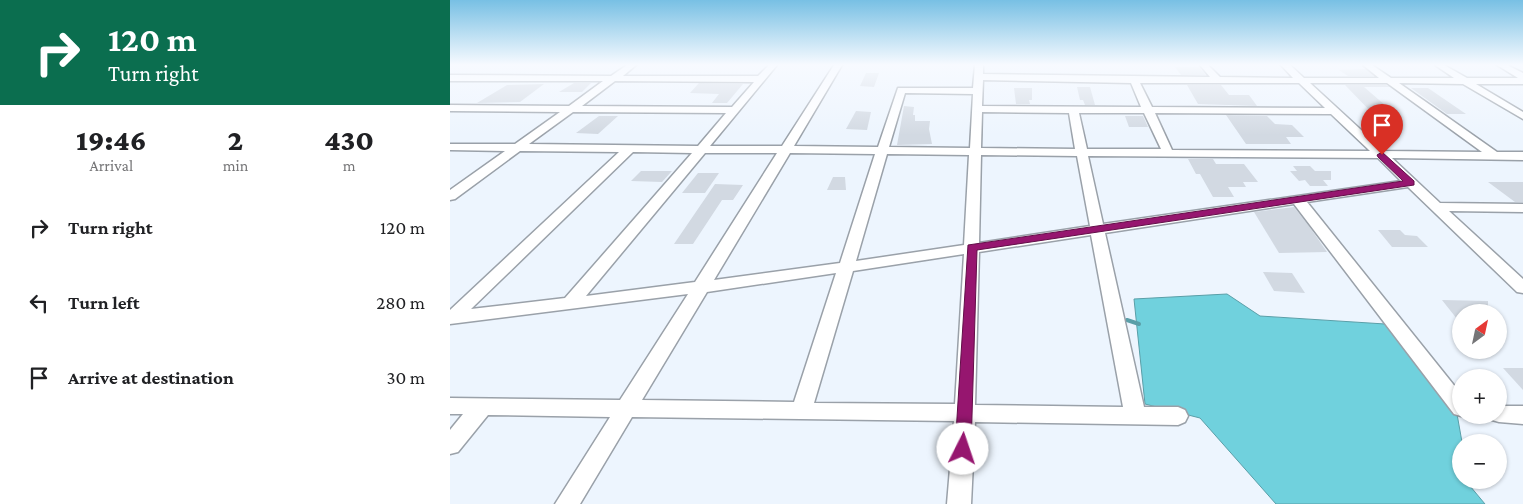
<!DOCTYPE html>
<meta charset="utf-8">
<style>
:root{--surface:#fff;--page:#f6f6f6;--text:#202124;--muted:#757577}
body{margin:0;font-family:"Crimson Pro",serif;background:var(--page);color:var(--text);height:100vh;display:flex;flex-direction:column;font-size:19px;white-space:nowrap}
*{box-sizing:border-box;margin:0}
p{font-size:16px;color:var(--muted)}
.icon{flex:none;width:28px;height:28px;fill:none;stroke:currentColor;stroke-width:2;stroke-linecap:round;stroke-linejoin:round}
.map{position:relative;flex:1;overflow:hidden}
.details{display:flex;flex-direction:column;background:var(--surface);width:450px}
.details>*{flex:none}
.banner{background:#0b6e4f;color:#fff;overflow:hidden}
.needle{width:32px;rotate:33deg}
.fabs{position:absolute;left:1002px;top:304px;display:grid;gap:10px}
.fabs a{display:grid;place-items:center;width:55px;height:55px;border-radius:50%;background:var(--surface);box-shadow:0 1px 4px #0004;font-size:25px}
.pin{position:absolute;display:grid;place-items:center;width:42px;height:42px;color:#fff;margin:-51px -21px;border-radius:50% 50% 50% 0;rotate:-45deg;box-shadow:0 0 5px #0007}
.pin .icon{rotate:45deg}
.me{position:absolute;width:55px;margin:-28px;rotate:4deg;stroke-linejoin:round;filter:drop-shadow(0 0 4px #0008)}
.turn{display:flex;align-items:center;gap:18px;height:105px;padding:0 25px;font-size:22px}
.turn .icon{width:65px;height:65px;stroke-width:2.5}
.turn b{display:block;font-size:35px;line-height:42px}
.eta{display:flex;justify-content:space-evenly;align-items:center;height:85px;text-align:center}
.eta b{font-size:30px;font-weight:800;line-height:35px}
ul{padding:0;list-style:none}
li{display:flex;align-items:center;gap:15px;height:75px;padding:0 25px}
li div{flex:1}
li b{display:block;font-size:19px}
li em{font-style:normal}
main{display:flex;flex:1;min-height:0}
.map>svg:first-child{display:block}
.water{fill:#70d1dd;stroke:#5a9fa8}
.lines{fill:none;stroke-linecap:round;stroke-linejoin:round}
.stream{stroke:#5a9fa8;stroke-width:4}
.building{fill:#d2d9e2}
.minor-casing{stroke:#9aa1a9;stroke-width:3}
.minor{fill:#fff;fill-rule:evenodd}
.route{fill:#96166f;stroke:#620e48}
</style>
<main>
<section class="details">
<div class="banner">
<div class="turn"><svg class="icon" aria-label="right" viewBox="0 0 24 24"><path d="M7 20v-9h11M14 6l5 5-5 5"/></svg><div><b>120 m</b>Turn right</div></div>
</div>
<div class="eta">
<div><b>19:46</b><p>Arrival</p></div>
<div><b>2</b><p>min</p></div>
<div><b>430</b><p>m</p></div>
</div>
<ul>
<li><svg class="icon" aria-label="right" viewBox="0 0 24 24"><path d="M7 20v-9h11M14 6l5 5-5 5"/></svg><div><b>Turn right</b></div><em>120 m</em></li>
<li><svg class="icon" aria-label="left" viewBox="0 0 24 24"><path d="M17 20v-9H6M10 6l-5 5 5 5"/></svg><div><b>Turn left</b></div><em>280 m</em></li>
<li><svg class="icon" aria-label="arrive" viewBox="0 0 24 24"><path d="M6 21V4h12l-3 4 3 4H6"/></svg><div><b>Arrive at destination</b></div><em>30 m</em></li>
</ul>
</section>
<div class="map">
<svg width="1073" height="504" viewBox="0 0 1073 504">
<rect width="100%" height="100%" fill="#edf5fe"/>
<polygon class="water" points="777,294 810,316 935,324 1007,414 1012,442 1011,480 1019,480 1020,486 1035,504 826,504 750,418 695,404 684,299"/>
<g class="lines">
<polyline class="stream" points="677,320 689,324"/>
</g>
<g class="building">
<polygon points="725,67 749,67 756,75 731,75"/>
<polygon points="916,69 924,76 898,76 889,70"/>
<polygon points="416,73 429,73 424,87 410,86"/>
<polygon points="124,83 141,83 132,92 109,92"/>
<polygon points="249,83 293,84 277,103 262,103 269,94 240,93"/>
<polygon points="94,84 70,102 27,103 57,85"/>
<polygon points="737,85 771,85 779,95 799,95 807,106 748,104"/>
<polygon points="895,85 936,85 940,87 914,87 950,118 926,117"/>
<polygon points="627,87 640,87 645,105 635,105 633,100 630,100"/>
<polygon points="564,88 582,88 582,100 579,100 580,104 566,104"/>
<polygon points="961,88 978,88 1016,114 997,114"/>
<polygon points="454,106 464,107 463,115 465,115 465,121 480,121 479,129 482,144 447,145"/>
<polygon points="406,111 421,112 417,130 396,129"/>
<polygon points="776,115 817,116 825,124 842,125 854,137 836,137 841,144 796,144"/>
<polygon points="149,116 168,116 148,134 126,133"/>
<polygon points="675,116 693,116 698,127 679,127"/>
<polygon points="738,159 763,159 766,164 794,164 808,182 793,182 796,187 778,187 784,197 763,197 750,174 746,174"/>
<polygon points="843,166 860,166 865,171 881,171 881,180 873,180 878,186 860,186 855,180 849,181 840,171 847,171"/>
<polygon points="191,171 222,171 212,182 181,181"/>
<polygon points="248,173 269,173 255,193 232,193"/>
<polygon points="383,177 395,177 396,190 377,190"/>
<polygon points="1038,182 1073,182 1073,202 1065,202"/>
<polygon points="265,184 293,185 283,200 272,200 243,244 224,244"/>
<polygon points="844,207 859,226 877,252 829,253 804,212"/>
<polygon points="928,230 950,230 955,235 967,236 978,247 942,247"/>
<polygon points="813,272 842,273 855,293 824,291"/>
<polygon points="992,300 1038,301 1038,310 1016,310 1018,312 1011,312 1011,324"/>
<polygon points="1053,368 1073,368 1073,390"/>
</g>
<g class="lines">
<g class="minor-casing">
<g id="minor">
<path d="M177,65H186L173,76H308L319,65H327L260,146H332L384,65H392L344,146L428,147L448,88H523L525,65H533V74L760,77L750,65H758L770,77L843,78L831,65H840L854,78H929L913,65H922L941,78H1004L985,65H994L1017,78H1068L1047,65H1057L1073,73V84H1026L1073,112V119L1013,84L949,83L1047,152H1073V160L942,158L990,203L1073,204V212L999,211L1073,279V293L1067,292L958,187L857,202L1011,394V415H1015L1011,416L1004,414L844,204L655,233L694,407H728L735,410L738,416L735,422L728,425L525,422L521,504H497L504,421L182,417L130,504H105L160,417L38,415L8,452L0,454V430L13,414H0V398L170,400L238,294L0,324V310L169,152L70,151L5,199L0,200V190L55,151L0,150V144H65L110,112L0,111V105L119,106L153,81H0V75L161,76ZM533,80L681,83L691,107L532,106ZM165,81L304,82L282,107L132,106ZM690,83H849L875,108L702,107ZM860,83H937L1032,152L934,151ZM455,93L523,94L520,148L439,147ZM123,112L276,113L248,146L79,144ZM532,112L619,113L625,149L531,148ZM629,113H694L711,149H637ZM705,113L881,114L920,151L722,150ZM183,152L242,153L115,298L21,309ZM255,153H327L245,282L136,296ZM340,153L425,154L390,263L264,280ZM437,154L519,155L514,245L406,261ZM531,155L627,156L640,226L529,243ZM638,156L928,158L951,181L653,224ZM641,235L673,407L525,405L529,252ZM514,254L505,404L364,403L403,271ZM386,273L344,402L192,400L257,292Z"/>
<polygon points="1049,406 1073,406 1073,424 1049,422 1042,420 1039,415 1049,415"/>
</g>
</g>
<use href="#minor" class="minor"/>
</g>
<linearGradient id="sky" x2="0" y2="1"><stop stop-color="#78c0e4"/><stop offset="0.48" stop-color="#f7faff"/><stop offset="1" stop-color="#f7faff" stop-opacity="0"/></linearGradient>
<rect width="1073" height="135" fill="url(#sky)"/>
<polygon class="route" points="932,152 964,181 964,185 527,250 521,449 519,454 513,456 507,454 505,449 518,245 953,181 928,157 927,155"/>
</svg>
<div class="fabs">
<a><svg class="needle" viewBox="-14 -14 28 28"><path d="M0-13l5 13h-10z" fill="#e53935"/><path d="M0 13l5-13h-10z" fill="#757577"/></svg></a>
<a>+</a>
<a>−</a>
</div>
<div class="pin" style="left:932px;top:155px;background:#d93025"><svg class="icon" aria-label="arrive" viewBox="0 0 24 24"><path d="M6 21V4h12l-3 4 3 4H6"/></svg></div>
<svg class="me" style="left:513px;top:449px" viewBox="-20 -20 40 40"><circle r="19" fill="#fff"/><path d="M0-13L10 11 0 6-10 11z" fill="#96166f"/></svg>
</div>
</main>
